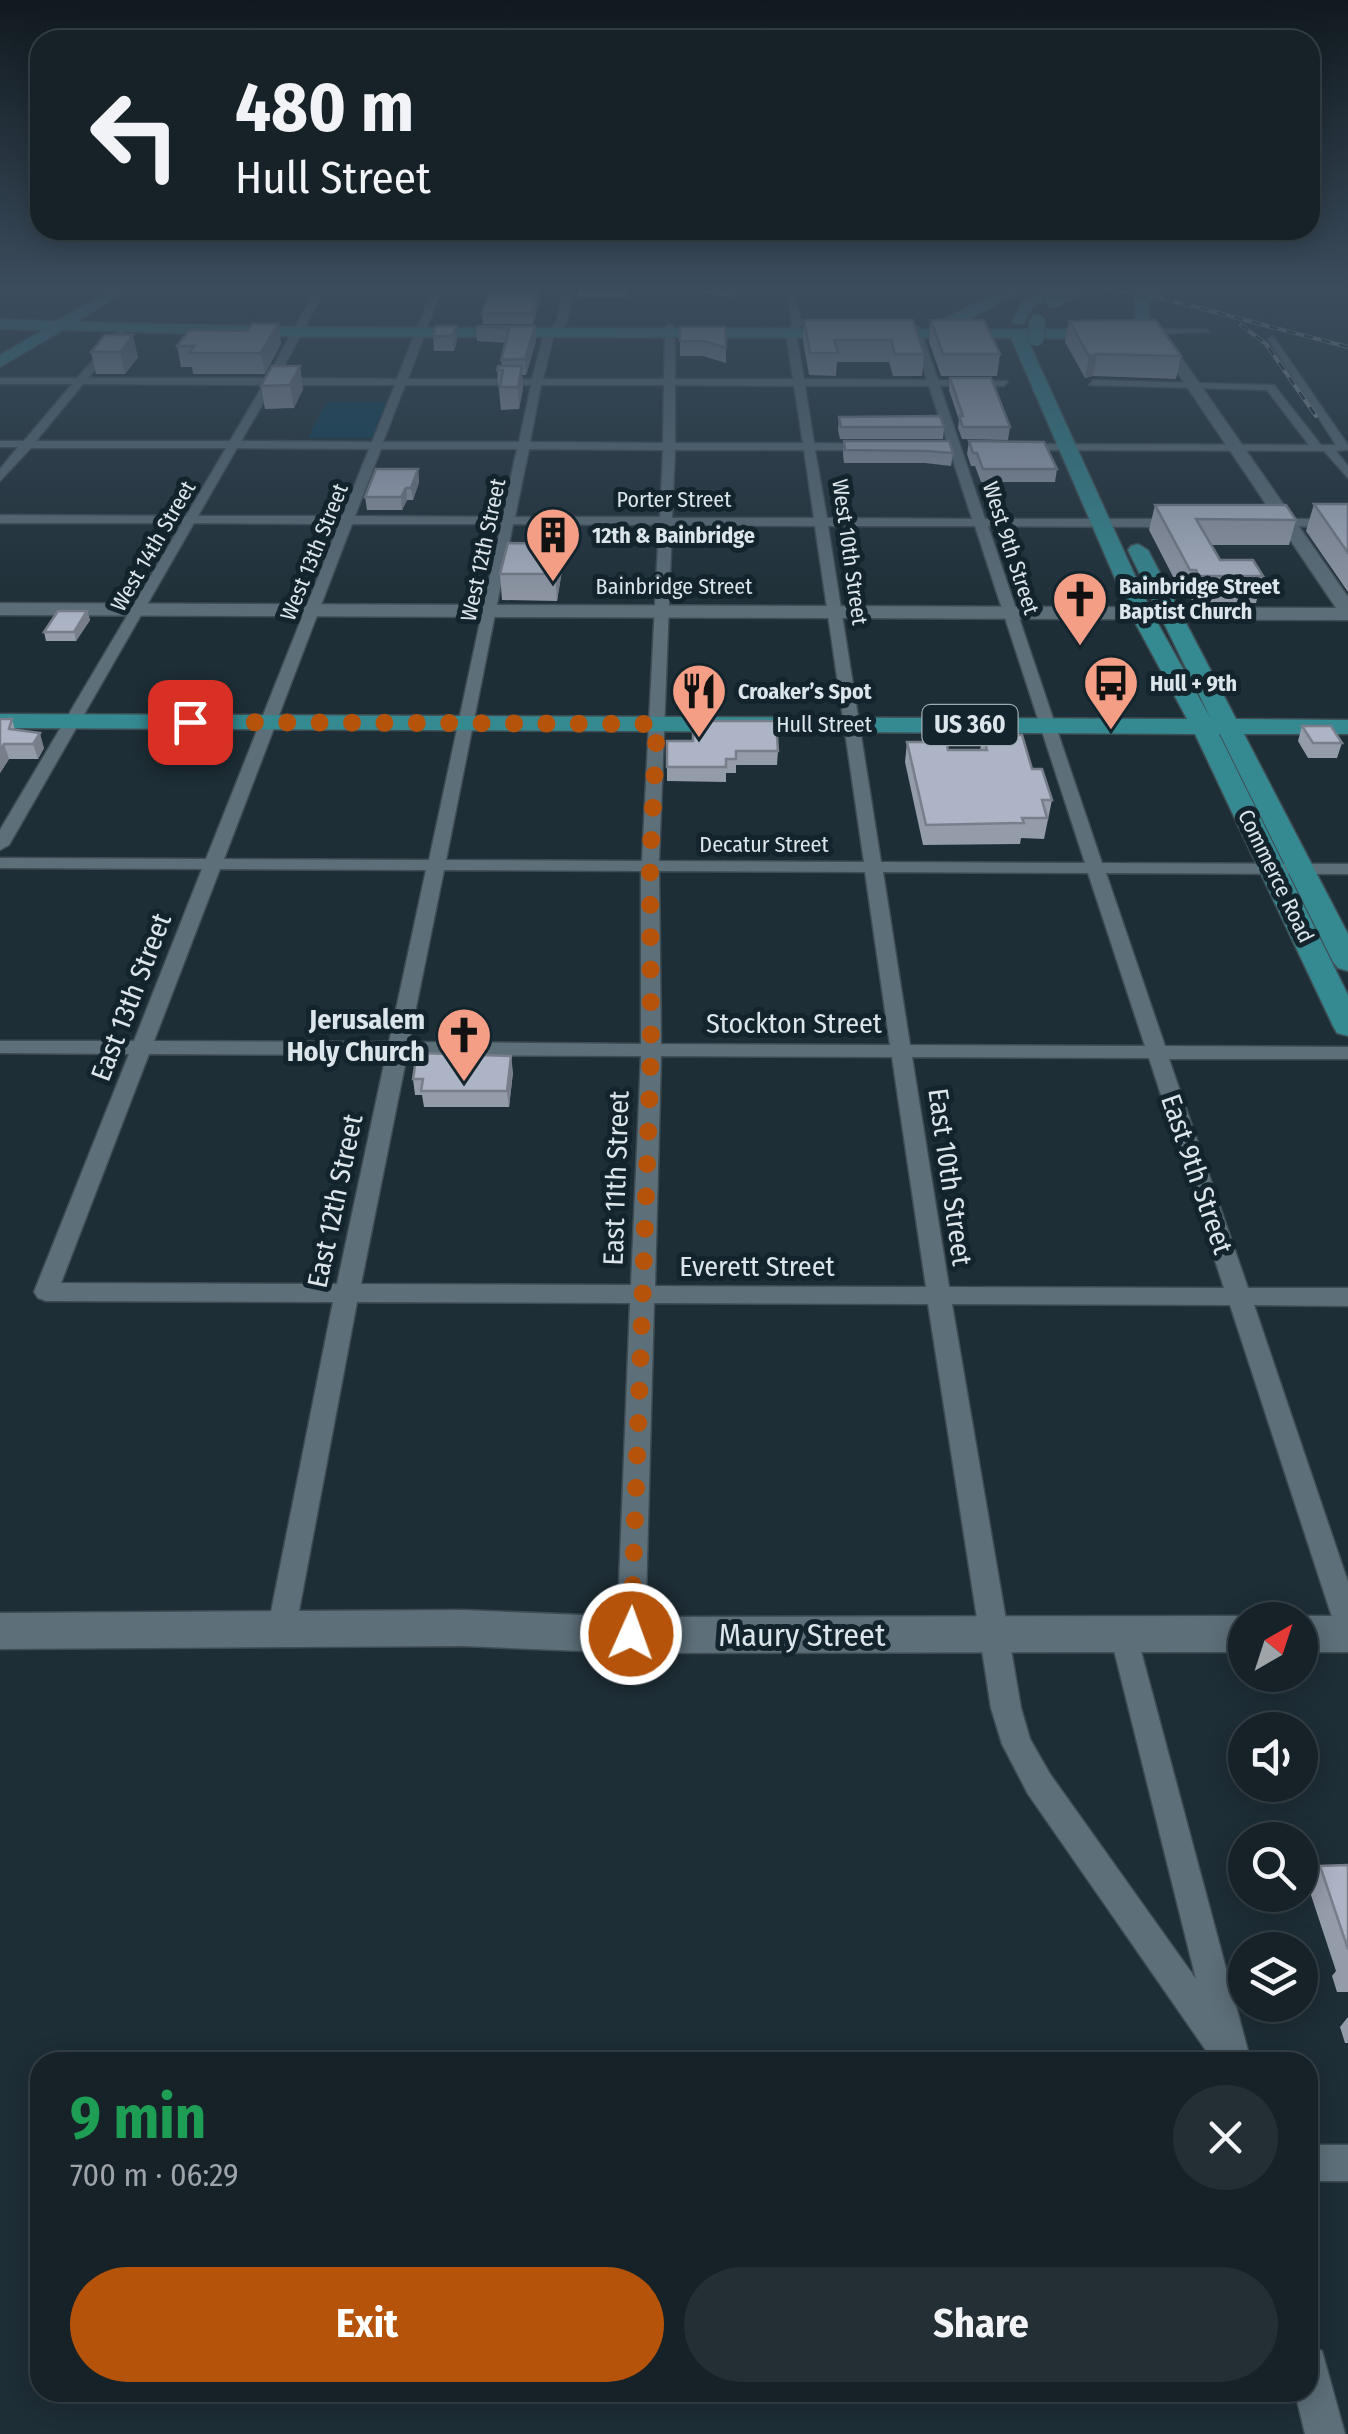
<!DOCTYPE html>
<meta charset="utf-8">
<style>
:root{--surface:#162228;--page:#232f34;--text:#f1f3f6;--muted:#9ea4a8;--line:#353f45;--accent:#b45309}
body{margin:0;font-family:"Fira Sans Condensed",sans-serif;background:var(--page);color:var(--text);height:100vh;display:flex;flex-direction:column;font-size:38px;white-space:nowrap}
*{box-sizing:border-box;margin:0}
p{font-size:32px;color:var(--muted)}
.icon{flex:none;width:55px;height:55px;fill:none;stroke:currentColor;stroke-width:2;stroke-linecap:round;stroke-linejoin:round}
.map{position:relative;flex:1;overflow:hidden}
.drawer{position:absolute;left:30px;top:2052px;width:1288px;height:350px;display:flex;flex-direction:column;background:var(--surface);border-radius:30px;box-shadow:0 5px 25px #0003,0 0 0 2px var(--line)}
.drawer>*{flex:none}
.guide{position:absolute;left:30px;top:30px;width:1290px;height:210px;border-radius:30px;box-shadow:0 5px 25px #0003,0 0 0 2px var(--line);background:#162228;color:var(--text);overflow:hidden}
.needle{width:65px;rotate:39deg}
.tools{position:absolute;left:1228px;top:1602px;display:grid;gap:20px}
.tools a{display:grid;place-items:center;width:90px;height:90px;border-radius:50%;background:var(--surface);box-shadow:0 5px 25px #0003,0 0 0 2px var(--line);font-size:50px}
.pin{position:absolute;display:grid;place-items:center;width:85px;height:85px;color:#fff;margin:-42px;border-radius:20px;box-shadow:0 5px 15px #0006}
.me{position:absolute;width:110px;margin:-55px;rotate:2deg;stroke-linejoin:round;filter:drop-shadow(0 0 8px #0008)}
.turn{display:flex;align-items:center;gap:35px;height:210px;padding:0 40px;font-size:45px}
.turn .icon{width:130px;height:130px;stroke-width:2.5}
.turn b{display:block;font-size:70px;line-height:85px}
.round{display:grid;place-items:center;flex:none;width:105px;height:105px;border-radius:52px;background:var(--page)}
.headline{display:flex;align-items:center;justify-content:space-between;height:170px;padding:0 40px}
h1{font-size:60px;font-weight:700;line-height:75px;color:#1e9e55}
.action{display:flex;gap:20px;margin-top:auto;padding:20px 40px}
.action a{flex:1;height:115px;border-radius:60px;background:var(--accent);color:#fff;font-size:40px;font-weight:700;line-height:115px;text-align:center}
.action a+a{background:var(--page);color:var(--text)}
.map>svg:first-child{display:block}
.green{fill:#083c52}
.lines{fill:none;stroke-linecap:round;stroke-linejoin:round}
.street-casing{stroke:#3e4c53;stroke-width:3}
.secondary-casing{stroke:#3e4c53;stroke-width:3}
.primary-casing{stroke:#3e4c53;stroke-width:3}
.street{fill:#5d6f79;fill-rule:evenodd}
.secondary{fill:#5d6f79;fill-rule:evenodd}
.primary{fill:#358991;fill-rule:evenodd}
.rail-casing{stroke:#8d999f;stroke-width:4}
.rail{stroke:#14242c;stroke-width:2.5;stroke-dasharray:9;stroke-linecap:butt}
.primary-bridge-casing{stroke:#3e4c53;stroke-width:18;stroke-linecap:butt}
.primary-bridge{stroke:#358991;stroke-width:16}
.wall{fill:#949ba9}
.shaded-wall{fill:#787e8a}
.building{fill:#acb4c5;stroke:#787e8a;stroke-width:2.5}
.route{stroke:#b45309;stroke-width:18;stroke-dasharray:0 32.4}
.labels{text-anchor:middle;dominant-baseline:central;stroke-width:10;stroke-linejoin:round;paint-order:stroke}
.far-street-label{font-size:22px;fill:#dbe5ea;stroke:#14242c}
.far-poi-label{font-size:22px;font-weight:bold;fill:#dbe5ea;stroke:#14242c;text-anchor:start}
.shield{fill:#14242c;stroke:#9fabb1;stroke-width:2.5}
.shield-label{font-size:25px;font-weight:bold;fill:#dbe5ea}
.street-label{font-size:28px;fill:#dbe5ea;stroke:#14242c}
.poi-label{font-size:28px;font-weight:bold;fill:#dbe5ea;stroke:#14242c;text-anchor:end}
.near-street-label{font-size:32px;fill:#dbe5ea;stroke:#14242c}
</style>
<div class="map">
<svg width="1348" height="2434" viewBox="0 0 1348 2434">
<rect width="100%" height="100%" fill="#1e2e36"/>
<polygon class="green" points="326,402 388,402 372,438 308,438"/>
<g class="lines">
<g class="street-casing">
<g id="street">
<polygon points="75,285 107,285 108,286 103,289"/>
<path d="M318,285H327L278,378L397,379L434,285H443L408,379H532L543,337L557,321L565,285H574L567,322L553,338L543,379H664L665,327L670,324L675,327V379H793L786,333L792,324L787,289L781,285H792L802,324L796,333L804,379L927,380L910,328L915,325L920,328L938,380L1008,381L1004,386H940L985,519H1181L1187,523L1181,527L988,526L1102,863L1348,864V874L1106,873L1165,1046L1348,1047V1059H1169L1248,1288H1348V1306L1254,1305L1348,1582V1636L1338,1632L1334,1623L1230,1305L952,1304L1021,1708L1030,1739L1050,1774L1196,1979L1110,1634L1114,1625L1124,1621L1134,1625L1251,2062H1214L1028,1794L1002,1744L991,1708L928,1304L654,1303L645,1635L641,1644L631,1648L621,1644L617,1635L630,1303L357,1302L295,1632L291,1641L281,1645L271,1641L267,1632L333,1302L46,1301L38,1298L34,1292L129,1054L0,1053V1041H134L202,869L0,868V858L206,859L339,524L194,523L9,845L0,850V830L182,523H0V515L186,516L226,448H31L0,481V469L18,447H0V441H24L72,384H0V378H77L124,325L129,328L88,378H267ZM83,384L263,385L230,441H36ZM274,385H395L372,442L241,441ZM405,385H531L519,442H383ZM541,385H664L663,443L530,442ZM675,385L794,386L803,443H675ZM805,386H929L972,519L827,518L815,450H873L879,447L873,444L814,443ZM237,448L369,449L342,516H198ZM381,449H517L502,517L355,516ZM529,449L663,450L660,517H515ZM675,450H804L814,518H672ZM352,524H501L429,860L224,859ZM513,524L659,525L642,861L446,860ZM672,525L815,526L864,862L659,861ZM828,526H975L1085,863L881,862ZM220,869L426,870L389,1042L154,1041ZM444,870L641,871V1044L409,1042ZM659,871L865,872L890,1045L661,1044ZM883,872L1088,873L1145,1046L910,1045ZM149,1054L386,1055L337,1284L61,1283ZM407,1055L641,1056L631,1285L361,1284ZM661,1056L892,1057L926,1287L655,1286ZM912,1057L1149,1058L1224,1288L949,1287Z"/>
<polygon points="1156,329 1205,329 1210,332 1153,334"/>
<polygon points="1273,336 1348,445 1348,450 1336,451 1348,466 1348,478 1324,451 1020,450 1014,447 1020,444 1309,445 1267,390 1089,385 1093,380 1274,385 1321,445 1336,445 1268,339"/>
<polygon points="1268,519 1348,519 1348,527 1264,526 1262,523"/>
<rect x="1308" y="2145" width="40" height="36"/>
<polygon points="1308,2346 1322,2351 1345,2434 1305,2434 1295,2392 1308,2392"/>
</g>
</g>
<g class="secondary-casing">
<g id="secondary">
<polygon points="1148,331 1163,331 1348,597 1348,620 0,615 0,603 1336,608 1154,338 1146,334"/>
<polygon points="463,1610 631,1617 1245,1616 1257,1620 1245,1620 1245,1652 631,1653 463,1646 0,1649 0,1613"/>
<polygon points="1300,1616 1348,1616 1348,1652 1300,1652 1300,1620 1288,1620"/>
</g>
</g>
<g class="primary-casing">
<g id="primary">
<path d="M117,285H134L77,322L299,327L930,329V323C964,314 996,285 1032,285L963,323L941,329H1088L1130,324L1135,318V298L1147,295L1150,319L1140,331L1088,339L1027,338L1152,613L1211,719L1128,550L1131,546L1138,544L1148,550L1236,719L1348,720V734H1244L1348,934V971L1338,968L1333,962L1220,734H1219L1348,995V1036L1337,1033L1333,1026L1195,734L0,728V714L1187,719L1130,613L1011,338L299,337L63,330L0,367V355L43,330L0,329V319L57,321Z"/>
<polygon points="1050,285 1066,285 1032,308 1024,324 1014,324 1012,321 1021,303"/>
</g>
</g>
<use href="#street" class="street"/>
<use href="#secondary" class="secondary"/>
<use href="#primary" class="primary"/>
<g class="rail-casing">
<g id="rail">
<polyline points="1076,285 1165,299 1348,347"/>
<polyline points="1241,325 1266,344 1316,416"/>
</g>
</g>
<use href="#rail" class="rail"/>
<g class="primary-bridge-casing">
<g id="primary-bridge">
<polyline points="1142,298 1159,285"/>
<polyline points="1053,300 1083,285"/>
<polyline points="1036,338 1037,322"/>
</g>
</g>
<use href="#primary-bridge" class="primary-bridge"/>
</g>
<g class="wall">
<polygon points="544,285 533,324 483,324 482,313"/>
<polygon points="578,285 629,285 627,297 578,297"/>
<polygon points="696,285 751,285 746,293 729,297 704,293"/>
<polygon points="804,320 913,320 924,354 922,376 893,376 889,362 837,362 836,376 809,375 803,341"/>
<polygon points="931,320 1000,354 997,376 941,376 929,342"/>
<polygon points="1069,321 1181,356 1176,379 1093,376 1085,378 1065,342"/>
<polygon points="278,324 281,344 265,374 193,374 192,367 181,367 177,346"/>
<polygon points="456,326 457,341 454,351 434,351 433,336"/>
<polygon points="476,326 535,326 536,341 526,375 522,375 523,389 519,409 501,410 497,370 502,366 501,360 505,343 477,341"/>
<polygon points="680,327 726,348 726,363 703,356 680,356"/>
<polygon points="105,335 138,357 125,374 96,374 91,352"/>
<polygon points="300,366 303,389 294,408 265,409 261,386"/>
<polygon points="950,378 1010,427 1008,440 962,439 958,428 959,420 949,390"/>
<polygon points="839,417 917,417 944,427 943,439 840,439 838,430"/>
<polygon points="844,441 953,453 951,466 925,463 844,463 843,454"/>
<polygon points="969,441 1057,469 1055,482 981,482 975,466 971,466 967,454"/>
<polygon points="418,469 419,482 413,500 407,500 402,510 367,510 365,497"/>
<polygon points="1314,504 1348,504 1348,592 1306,531"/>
<polygon points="1155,505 1296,520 1289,545 1211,545 1220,560 1263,576 1256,603 1193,603 1190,596 1183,596 1149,530"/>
<polygon points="562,570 557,601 502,600 500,574"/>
<polygon points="87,611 90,620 76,641 46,641 44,632"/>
<polygon points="0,719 12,719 15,730 44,748 38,759 9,759 0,773"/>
<polygon points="1302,726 1342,743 1337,758 1308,758 1298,741"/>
<polygon points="983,735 1032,769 1052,800 1044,839 1021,838 1020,844 923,845 905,762 907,742 948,750 980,750"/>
<polygon points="667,741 778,751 777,765 736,765 736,773 726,773 726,782 667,781"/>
<polygon points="513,1072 509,1107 424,1107 422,1095 415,1095 413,1079"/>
<polygon points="1348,1865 1348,1992 1337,1992 1332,1976 1336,1971 1307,1883 1320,1866"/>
<polygon points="1348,2017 1348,2043 1345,2043 1340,2027"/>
</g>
<g class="shaded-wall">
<polygon points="541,285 544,285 533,324 532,313"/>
<polygon points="729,285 751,285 746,293 729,297"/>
<polygon points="278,324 281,344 265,374 261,353"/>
<polygon points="456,326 457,341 454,351 452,336"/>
<polygon points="535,326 536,341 526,375 525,359"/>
<polygon points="133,335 138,357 125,374 120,352"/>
<polygon points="1097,354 1093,376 1085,378 1089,356"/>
<polygon points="300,366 303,389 294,408 290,385"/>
<polygon points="522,366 523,389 519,409 518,387"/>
<polygon points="418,469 419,482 413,500 411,488"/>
<polygon points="406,488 407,500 402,510 401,497"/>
<polygon points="560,544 562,570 557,601 555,574"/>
<polygon points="87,611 90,620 76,641 74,632"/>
<polygon points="40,733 44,748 38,759 33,744"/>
<polygon points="4,744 9,759 0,773 0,750"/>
<polygon points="511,1056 513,1072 509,1107 507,1091"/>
</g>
<g class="building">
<polygon points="492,285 541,285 532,313 482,313"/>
<polygon points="804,320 913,320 924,354 895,354 891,340 834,340 838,353 810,353"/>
<polygon points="931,320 984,320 1000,354 943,354"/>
<polygon points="1156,320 1181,356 1097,354 1089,356 1069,321"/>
<polygon points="252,324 278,324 261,353 189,353 194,346 177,346 189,330 248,331"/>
<polygon points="436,326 456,326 452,336 433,336"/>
<polygon points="476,326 535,326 525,359 501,360 509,329"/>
<polygon points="680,327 725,327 726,348 704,341 680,341"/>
<polygon points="105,335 133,335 120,352 91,352"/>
<polygon points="272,366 300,366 290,385 261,386"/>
<polygon points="498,366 522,366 518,387 500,387 503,370 497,370"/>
<polygon points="950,378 991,378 1010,427 963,427 959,416 963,416"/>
<polygon points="940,416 944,427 841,427 839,417"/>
<polygon points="844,441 949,441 953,453 926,451 845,450"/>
<polygon points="969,441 1044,442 1057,469 983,469 977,453 973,453"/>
<polygon points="376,469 418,469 411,488 406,488 401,497 365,497"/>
<polygon points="1314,504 1348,504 1348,553"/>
<polygon points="1155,505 1286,505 1296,520 1196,519 1220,560 1253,560 1263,576 1199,576 1196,570 1190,570"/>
<polygon points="508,543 560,544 555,574 500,574"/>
<polygon points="58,611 87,611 74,632 44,632"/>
<polygon points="0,719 12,719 9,729 40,733 33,744 4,744 0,750"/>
<polygon points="693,721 776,721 778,751 736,751 736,759 726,759 726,767 667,767 667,741 693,741"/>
<polygon points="1302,726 1331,726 1342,743 1313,743"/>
<polygon points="983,735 1022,735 1032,769 1042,769 1052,800 1042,800 1047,818 1022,818 1024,823 926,825 907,742 946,742 948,750 987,750"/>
<polygon points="417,1053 511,1056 507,1091 421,1091 423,1079 413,1079"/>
<polygon points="1348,1865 1348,1949 1320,1866"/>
</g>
<linearGradient id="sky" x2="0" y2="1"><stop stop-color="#10191e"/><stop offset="0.46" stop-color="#3b4c5d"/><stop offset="1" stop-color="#3b4c5d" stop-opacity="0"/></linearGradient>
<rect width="1348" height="626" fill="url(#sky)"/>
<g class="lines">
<polyline class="route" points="190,722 657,724 650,866 651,1050 631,1634"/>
</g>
<defs>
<g id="building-pin" transform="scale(2.875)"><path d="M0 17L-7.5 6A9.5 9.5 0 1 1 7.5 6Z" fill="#f49e86" stroke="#14242c"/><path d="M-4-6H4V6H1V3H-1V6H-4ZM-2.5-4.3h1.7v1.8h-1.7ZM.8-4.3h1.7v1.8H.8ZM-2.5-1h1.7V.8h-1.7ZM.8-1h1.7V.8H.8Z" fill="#111"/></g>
<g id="church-pin" transform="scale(2.875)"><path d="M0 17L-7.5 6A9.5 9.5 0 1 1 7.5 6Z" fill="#f49e86" stroke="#14242c"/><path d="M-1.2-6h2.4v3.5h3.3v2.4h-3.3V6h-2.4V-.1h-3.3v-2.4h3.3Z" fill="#111"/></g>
<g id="bus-pin" transform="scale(2.875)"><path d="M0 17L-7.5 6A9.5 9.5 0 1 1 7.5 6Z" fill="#f49e86" stroke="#14242c"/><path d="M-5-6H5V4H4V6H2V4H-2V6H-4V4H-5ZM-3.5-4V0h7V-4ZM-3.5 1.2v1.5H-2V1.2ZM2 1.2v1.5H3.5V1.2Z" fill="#111"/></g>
<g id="restaurant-pin" transform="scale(2.875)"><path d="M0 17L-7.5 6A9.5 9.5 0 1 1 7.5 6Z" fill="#f49e86" stroke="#14242c"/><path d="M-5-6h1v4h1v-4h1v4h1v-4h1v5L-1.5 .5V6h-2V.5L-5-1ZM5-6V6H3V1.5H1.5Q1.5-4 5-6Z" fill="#111"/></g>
</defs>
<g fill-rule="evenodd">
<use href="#building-pin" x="553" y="535"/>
<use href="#church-pin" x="1080" y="599"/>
<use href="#bus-pin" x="1111" y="683"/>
<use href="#restaurant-pin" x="699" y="691"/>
<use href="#church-pin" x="464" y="1035"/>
</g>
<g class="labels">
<g class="far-street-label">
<text x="674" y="499">Porter Street</text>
<text transform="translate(153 546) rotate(-60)">West 14th Street</text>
<text transform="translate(1011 548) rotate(72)">West 9th Street</text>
<text transform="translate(483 550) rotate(-78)">West 12th Street</text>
<text transform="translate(314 552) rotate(-68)">West 13th Street</text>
<text transform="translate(850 552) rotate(82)">West 10th Street</text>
<text x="674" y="586">Bainbridge Street</text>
<text x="824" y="724">Hull Street</text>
<text x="764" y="844">Decatur Street</text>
<text transform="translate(1276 876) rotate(64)">Commerce Road</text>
</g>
<g class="far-poi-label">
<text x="592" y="535">12th &amp; Bainbridge</text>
<text x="1119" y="586">Bainbridge Street<tspan x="1119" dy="25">Baptist Church</tspan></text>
<text x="1150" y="683">Hull + 9th</text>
<text x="738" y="691">Croaker’s Spot</text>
</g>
<rect class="shield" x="922.5" y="705" width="95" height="40" rx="8"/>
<g class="shield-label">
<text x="970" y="725">US 360</text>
</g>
<g class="street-label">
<text transform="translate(131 997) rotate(-69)">East 13th Street</text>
<text x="794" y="1023">Stockton Street</text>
<text transform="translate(1197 1174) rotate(71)">East 9th Street</text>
<text transform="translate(950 1177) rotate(82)">East 10th Street</text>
<text transform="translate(616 1178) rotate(-88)">East 11th Street</text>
<text transform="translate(335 1201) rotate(-78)">East 12th Street</text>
<text x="757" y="1266">Everett Street</text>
</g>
<g class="poi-label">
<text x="425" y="1019">Jerusalem<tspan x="425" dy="32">Holy Church</tspan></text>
</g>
<g class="near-street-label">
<text x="802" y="1635">Maury Street</text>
</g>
</g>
</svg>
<div class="tools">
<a><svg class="needle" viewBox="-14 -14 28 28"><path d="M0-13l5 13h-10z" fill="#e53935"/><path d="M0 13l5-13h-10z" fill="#9ea4a8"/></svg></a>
<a><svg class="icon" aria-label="sound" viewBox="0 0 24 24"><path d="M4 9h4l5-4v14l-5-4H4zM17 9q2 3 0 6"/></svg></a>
<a><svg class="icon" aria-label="search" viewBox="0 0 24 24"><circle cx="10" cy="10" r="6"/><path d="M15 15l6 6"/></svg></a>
<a><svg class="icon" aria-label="layers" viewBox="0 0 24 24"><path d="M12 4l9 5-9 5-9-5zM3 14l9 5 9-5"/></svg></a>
</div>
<div class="pin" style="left:190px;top:722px;background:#d93025"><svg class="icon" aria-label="arrive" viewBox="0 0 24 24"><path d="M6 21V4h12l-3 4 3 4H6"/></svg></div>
<svg class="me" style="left:631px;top:1634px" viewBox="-20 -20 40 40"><circle r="17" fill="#b45309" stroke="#fff" stroke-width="3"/><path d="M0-11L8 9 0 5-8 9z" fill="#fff"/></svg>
<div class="guide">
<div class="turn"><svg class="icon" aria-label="left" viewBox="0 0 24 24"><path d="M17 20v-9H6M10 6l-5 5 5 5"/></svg><div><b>480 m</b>Hull Street</div></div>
</div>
<section class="drawer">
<div class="headline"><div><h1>9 min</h1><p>700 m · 06:29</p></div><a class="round"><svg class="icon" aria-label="close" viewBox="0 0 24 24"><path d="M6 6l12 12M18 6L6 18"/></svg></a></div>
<div class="action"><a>Exit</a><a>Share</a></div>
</section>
</div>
